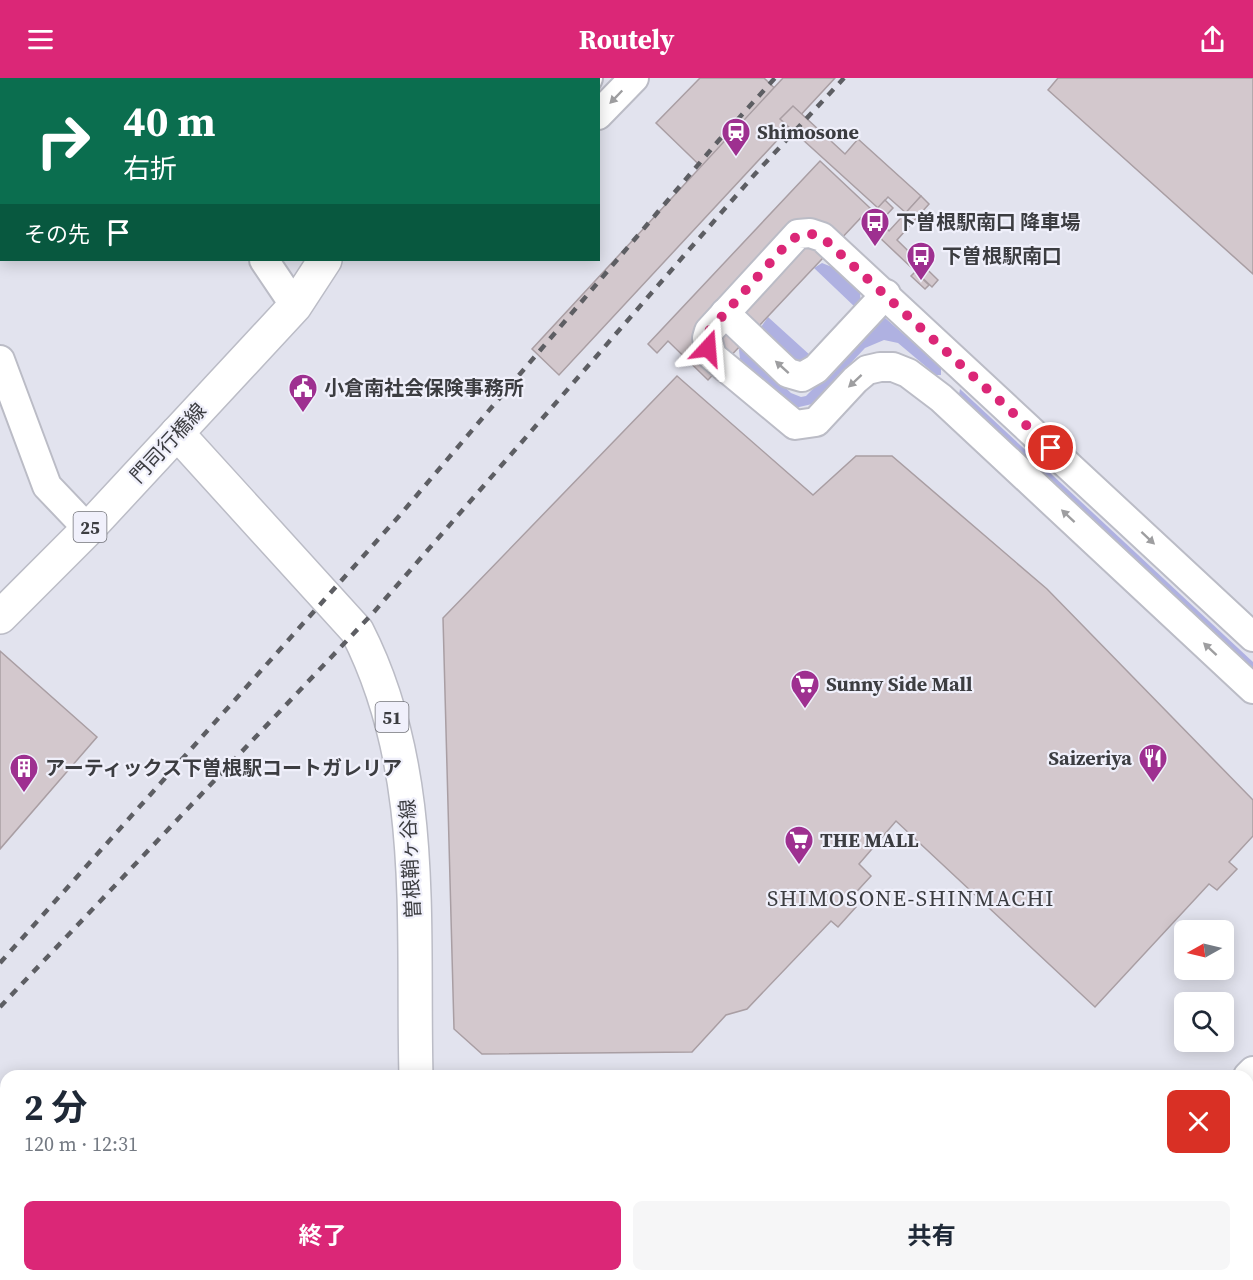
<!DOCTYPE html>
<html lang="ja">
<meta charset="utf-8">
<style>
:root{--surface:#fff;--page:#f6f6f7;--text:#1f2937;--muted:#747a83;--accent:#db2777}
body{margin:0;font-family:"Source Serif 4","Noto Sans JP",serif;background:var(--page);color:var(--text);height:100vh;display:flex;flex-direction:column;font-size:22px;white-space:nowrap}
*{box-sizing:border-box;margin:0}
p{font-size:20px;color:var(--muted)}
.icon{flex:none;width:33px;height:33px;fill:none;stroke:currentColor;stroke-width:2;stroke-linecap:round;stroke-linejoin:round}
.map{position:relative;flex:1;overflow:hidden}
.details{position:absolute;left:0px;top:992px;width:1254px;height:212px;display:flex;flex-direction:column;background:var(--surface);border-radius:18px 18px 0 0;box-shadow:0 3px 15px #0003}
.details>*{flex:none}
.banner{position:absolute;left:0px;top:0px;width:600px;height:183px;box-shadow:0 3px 15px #0003;background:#0b6e4f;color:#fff;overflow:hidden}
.needle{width:39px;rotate:262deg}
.buttons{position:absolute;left:1174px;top:842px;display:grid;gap:12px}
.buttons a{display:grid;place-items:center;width:60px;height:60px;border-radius:9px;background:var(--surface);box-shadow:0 3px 15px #0003;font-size:30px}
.pin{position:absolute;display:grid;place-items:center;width:51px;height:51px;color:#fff;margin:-26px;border:3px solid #fff;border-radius:50%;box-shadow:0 2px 6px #0007}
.me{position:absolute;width:66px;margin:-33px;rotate:19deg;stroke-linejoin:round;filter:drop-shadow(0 0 4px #0008)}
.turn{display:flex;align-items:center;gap:21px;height:126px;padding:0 24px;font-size:27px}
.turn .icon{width:78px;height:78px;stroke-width:2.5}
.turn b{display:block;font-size:42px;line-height:51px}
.then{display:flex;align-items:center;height:57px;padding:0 24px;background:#0003;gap:12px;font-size:22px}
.round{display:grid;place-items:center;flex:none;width:63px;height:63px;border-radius:9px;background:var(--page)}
.overview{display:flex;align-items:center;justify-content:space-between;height:102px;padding:0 24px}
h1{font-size:36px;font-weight:700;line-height:45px}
.action{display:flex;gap:12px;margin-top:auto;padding:12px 24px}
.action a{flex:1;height:69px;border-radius:9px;background:var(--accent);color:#fff;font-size:24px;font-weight:700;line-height:69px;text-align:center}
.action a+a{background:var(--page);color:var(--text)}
header{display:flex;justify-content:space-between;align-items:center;height:78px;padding:0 24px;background:var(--accent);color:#fff;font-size:27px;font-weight:700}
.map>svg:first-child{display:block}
.green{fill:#afb1e1}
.building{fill:#d3c8cd;stroke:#a99ea3;stroke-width:1.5}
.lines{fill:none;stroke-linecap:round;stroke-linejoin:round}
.minor-casing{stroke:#bbbcc6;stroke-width:32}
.major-casing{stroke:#bbbcc6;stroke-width:36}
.minor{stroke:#fff;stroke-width:28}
.major{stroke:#fff;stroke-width:33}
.rail{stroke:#5d5e63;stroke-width:4.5;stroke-dasharray:8 8;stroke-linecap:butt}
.oneway{fill:#9e9ea0}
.route{stroke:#db2777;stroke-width:10;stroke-dasharray:0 18}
.labels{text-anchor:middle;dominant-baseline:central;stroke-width:4.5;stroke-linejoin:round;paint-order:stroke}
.shield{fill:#f0f0fb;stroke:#727379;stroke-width:1.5}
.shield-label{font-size:18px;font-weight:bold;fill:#3c3d41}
.poi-label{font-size:20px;font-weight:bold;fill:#3c3d41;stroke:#f0f0fb;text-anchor:start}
.street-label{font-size:20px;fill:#3c3d41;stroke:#f0f0fb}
.quarter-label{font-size:22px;letter-spacing:1.5px;fill:#3c3d41;stroke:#f0f0fb}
</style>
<header><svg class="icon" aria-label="menu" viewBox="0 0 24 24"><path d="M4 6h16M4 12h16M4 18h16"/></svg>Routely<svg class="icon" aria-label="share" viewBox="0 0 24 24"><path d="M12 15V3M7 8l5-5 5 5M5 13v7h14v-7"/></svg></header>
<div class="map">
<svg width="1253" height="1202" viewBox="0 0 1253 1202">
<rect width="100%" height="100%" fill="#e2e3ee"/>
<g class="green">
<polygon points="822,185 837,191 860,214 861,228 815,281 800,285 763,256 761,249 768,239 811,278 856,230 814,190"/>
<polygon points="884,239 941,289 941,297 936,297 898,265 884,262 865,270 812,326 795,330 740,281 739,272 741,267 791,315 801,319 806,318"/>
<polygon points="960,311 1253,584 1253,598 959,317"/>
</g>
<g class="building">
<polygon points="700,0 764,0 793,28 718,105 656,45"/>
<polygon points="783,0 835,0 559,297 532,271"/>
<polygon points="1058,0 1253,0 1253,196 1048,12"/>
<polygon points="793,28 845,76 858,61 921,118 906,135 888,119 878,130 780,41"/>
<polygon points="820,83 870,130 708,302 668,263 657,275 648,266"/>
<polygon points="921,118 929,126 897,162 938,202 932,209 860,141 868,132 872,136 885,122 893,130 880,144 889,153"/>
<polygon points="915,194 929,207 925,211 911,198"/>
<polygon points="677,298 813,417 856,378 892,378 1047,511 1253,722 1253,758 1229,784 1237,791 1217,812 1209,806 1095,929 896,743 859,786 871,798 849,822 856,829 838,849 831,843 747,931 726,937 692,974 482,976 454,951 443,540"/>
<polygon points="0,573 97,659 0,771"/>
<polygon points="1253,1089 1253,1180 1250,1183 1248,1181 1248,1094"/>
<polygon points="172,1197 340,1197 341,1202 168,1202"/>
</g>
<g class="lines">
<g class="minor-casing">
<g id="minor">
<polyline points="190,0 191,2"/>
<polyline points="587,2 588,0"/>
<polyline points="598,37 634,0"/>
<polyline points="264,182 295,228"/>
<polyline points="725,235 788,295 802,299 816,291 886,216"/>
<polyline points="0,282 47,408 88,451"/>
<polyline points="1253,559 822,159 810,155 798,156 709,253 707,260 712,278 795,347 816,344 855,302 867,292 880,289 893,289 908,295 941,320 1253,611"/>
<polyline points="1248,998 1253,993"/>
<polyline points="480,1197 484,1202"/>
<polyline points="915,1197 915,1202"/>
<polyline points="1053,1197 1056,1202"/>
<polyline points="580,1202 585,1197"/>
</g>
</g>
<g class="major-casing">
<g id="major">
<polyline points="485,2 487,0"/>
<path d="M177,355L357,553C428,692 412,846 416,998"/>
<polyline points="0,539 88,451 295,228 325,182"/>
<polyline points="426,1197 427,1202"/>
</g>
</g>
<use href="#minor" class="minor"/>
<use href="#major" class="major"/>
<g class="rail">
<polyline points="0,885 400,437 720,61 775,0"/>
<polyline points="0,929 373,535 755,96 844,0"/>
</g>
</g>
<defs><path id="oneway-solid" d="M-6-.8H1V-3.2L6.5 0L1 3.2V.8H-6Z" transform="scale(1.5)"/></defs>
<g class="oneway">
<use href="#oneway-solid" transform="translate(616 19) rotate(134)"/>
<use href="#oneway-solid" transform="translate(782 289) rotate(-138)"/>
<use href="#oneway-solid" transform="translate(855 303) rotate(137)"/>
<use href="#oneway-solid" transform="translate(1068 438) rotate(-137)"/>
<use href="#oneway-solid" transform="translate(1148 460) rotate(43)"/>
<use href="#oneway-solid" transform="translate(1210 571) rotate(-137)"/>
</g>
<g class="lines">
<path class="route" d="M708,270L709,253L786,167C799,155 806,153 822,159L1051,370"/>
</g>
<defs>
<g id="station-pin" transform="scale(1.5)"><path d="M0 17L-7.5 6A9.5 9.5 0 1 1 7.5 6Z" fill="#9e3090" stroke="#f0f0fb"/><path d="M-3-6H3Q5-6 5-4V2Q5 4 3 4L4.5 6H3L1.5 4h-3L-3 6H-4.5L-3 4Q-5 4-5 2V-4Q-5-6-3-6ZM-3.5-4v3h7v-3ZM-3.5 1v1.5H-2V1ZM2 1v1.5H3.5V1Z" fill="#fff"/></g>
<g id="bus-pin" transform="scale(1.5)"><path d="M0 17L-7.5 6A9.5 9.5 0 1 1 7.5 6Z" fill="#9e3090" stroke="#f0f0fb"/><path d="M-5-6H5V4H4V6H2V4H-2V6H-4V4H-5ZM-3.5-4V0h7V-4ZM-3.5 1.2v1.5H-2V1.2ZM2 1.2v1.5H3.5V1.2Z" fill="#fff"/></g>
<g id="civic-pin" transform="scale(1.5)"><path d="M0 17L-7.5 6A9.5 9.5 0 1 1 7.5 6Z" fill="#9e3090" stroke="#f0f0fb"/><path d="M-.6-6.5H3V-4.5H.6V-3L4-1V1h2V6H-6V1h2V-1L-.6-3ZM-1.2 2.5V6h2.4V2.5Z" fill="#fff"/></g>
<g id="supermarket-pin" transform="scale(1.5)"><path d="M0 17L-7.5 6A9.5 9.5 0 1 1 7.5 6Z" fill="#9e3090" stroke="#f0f0fb"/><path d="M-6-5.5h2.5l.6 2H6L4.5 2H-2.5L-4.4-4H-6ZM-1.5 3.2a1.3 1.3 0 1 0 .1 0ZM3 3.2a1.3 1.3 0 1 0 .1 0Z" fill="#fff"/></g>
<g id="restaurant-pin" transform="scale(1.5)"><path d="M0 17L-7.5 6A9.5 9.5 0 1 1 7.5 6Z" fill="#9e3090" stroke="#f0f0fb"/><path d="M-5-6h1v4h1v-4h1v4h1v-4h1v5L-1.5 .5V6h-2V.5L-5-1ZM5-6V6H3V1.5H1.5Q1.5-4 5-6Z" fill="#fff"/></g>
<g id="building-pin" transform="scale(1.5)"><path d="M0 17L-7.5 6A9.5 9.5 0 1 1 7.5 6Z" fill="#9e3090" stroke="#f0f0fb"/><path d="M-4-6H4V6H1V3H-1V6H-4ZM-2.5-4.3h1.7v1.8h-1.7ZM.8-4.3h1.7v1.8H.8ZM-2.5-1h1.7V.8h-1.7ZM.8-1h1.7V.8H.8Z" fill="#fff"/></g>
</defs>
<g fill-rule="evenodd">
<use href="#station-pin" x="736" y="54"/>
<use href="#bus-pin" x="875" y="144"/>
<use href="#bus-pin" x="921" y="178"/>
<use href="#civic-pin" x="303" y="310"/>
<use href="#supermarket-pin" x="805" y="606"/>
<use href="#restaurant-pin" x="1153" y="680"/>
<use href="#building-pin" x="24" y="690"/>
<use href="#supermarket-pin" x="799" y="762"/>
</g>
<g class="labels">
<g class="shield">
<rect x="73.5" y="434" width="33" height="30" rx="4.5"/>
<rect x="375.5" y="624" width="33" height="30" rx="4.5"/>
</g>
<g class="shield-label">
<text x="90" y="449">25</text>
<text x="392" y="639">51</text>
</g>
<g class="poi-label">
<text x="757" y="54">Shimosone</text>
<text x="896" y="144">下曽根駅南口 降車場</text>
<text x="942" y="178">下曽根駅南口</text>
<text x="324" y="310">小倉南社会保険事務所</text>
<text x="826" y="606">Sunny Side Mall</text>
<text x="1132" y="680" text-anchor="end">Saizeriya</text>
<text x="45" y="690">アーティックス下曽根駅コートガレリア</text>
<text x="820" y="762">THE MALL</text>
</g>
<g class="street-label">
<text transform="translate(168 365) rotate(-47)">門司行橋線</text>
<text transform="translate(410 781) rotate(-93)">曽根鞘ヶ谷線</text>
</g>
<g class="quarter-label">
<text x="911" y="820">SHIMOSONE-SHINMACHI</text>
</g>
</g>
</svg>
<div class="buttons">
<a><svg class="needle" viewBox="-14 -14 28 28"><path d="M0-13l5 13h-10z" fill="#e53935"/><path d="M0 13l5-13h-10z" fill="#747a83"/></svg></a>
<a><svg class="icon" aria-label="search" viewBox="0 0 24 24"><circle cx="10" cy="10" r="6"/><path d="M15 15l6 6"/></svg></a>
</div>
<div class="pin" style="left:1051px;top:370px;background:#d93025"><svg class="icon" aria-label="arrive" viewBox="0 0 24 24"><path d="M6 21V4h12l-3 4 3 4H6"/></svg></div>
<svg class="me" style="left:708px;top:270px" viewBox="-20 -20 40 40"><path d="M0-17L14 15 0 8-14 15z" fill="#db2777" stroke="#fff" stroke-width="4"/></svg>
<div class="banner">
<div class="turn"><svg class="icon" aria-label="right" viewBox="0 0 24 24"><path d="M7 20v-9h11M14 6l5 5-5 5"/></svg><div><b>40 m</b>右折</div></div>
<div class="then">その先<svg class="icon" aria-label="arrive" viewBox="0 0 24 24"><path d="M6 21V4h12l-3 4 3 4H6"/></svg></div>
</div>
<section class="details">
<div class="overview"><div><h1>2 分</h1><p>120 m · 12:31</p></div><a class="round" style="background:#d93025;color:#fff"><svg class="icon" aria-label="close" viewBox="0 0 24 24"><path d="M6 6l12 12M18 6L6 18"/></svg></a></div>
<div class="action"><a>終了</a><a>共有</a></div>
</section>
</div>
